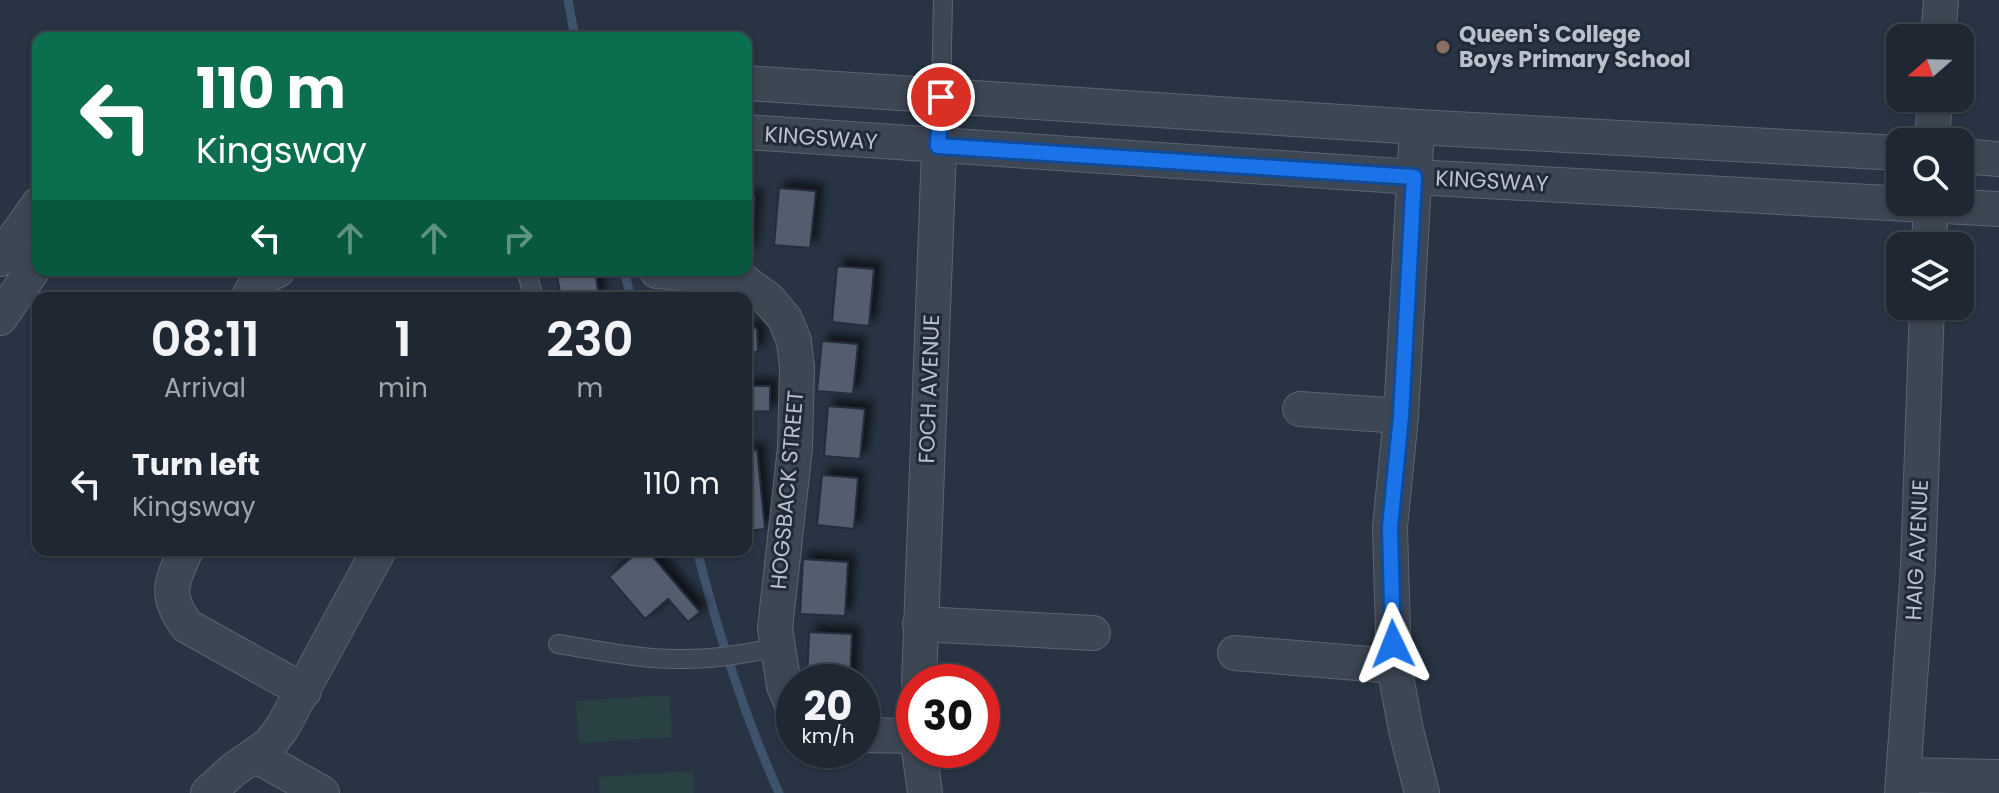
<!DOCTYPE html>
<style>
:root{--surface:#1e2732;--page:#262f3a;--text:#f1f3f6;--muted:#a1a5ac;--line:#3c444d}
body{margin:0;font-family:Poppins,sans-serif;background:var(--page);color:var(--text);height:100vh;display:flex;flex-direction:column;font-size:30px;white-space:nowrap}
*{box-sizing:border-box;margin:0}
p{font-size:26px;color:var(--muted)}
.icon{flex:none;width:44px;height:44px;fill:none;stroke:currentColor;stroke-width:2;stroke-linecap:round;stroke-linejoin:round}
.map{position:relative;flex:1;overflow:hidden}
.panel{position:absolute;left:32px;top:292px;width:720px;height:264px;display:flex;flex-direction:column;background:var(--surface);border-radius:16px;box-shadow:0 2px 6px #0004,0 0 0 2px var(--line)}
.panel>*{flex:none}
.banner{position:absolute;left:32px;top:32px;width:720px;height:244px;border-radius:16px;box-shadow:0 2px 6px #0004,0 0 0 2px var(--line);background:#0b6e4f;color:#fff;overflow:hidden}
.needle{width:52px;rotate:250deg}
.tools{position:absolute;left:1886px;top:24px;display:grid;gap:16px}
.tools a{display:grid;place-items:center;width:88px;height:88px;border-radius:16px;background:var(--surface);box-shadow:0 2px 6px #0004,0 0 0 2px var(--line);font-size:40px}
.speed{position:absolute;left:776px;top:664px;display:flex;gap:16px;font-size:40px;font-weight:700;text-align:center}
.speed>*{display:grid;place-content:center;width:104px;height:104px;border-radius:50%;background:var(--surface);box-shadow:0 2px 6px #0004,0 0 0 2px var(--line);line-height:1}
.speed small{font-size:20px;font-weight:400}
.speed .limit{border:12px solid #d22;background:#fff;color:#111}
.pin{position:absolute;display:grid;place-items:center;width:68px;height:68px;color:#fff;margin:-34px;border:4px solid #fff;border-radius:50%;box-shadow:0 2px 8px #0007}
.me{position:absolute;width:88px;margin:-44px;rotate:358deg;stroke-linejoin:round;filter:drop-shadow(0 0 6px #0008)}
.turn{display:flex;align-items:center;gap:28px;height:168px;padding:0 32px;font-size:36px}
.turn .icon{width:104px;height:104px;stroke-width:2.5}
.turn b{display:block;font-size:56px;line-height:68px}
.lanes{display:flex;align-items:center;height:76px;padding:0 32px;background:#0003;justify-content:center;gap:40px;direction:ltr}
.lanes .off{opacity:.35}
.eta{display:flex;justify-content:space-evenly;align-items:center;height:136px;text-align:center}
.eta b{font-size:48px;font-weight:600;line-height:56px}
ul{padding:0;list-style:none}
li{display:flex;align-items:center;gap:24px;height:112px;padding:0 32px}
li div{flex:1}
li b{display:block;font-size:30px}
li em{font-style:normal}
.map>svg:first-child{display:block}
.green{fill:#2a4144}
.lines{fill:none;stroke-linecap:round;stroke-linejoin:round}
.stream{stroke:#3f526b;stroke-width:9}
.building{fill:#525d6e;stroke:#232d3a;stroke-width:2;filter:url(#shadow)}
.lane-casing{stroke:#5b6470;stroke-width:20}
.street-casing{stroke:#5b6470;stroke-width:36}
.lane{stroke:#3d4653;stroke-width:18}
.street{stroke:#3d4653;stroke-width:34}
.route-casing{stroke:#114b97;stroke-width:20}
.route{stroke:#1a73e8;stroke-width:14}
.education-dot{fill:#8d6e63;stroke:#212b38;stroke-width:3}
.labels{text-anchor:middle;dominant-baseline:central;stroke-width:6;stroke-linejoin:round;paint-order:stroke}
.poi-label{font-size:22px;font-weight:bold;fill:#bac1cc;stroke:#212b38;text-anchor:start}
.street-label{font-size:22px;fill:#bac1cc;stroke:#212b38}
</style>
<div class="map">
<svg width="1999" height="793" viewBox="0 0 1999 793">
<defs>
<filter id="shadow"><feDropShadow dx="7" dy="-7" stdDeviation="4" flood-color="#0009"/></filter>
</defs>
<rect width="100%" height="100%" fill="#283443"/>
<g class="green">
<polygon points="669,695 672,737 579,743 576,701"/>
<polygon points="693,771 694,793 600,793 599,777"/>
</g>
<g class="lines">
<g class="stream">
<polyline points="568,0 575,38"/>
<polyline points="624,270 631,298"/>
<path d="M697,550C718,633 744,715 779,793"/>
</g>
</g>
<g class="building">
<polygon points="779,188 816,191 810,248 774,245"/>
<polygon points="746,196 755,197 750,254 746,254"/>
<polygon points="837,266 874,269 869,326 832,322"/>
<polygon points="556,270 595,270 599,298 561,298"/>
<polygon points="746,328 757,328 758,352 746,352"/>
<polygon points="822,341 858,344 853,394 817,391"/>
<polygon points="746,386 770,386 770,411 746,412"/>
<polygon points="828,406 865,409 860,459 824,456"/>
<polygon points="757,450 765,529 746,531 746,451"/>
<polygon points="822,475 858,478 854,529 817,525"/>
<polygon points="640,550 647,550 700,612 688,622 668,599 645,619 609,577"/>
<polygon points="803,559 848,562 845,616 800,614"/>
<polygon points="809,632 852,634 850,682 807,682"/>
</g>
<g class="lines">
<g class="lane-casing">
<g id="lane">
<polyline points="941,97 943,0"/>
<polyline points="526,270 534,298"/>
<path d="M558,644C597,650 637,659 677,659C709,660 746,654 777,647"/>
</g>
</g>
<g class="street-casing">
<g id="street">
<polyline points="1938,38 1941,0"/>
<polyline points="746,83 1417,127 1900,153"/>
<polyline points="1417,127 1401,416 1390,527 1394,666 1406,730 1422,793"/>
<polyline points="746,132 1414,177 1999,209"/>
<polyline points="1932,142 1935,98"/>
<polyline points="1960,156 1999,159"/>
<polyline points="1929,246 1931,202"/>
<polyline points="0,259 38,205"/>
<polyline points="657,271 719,275 742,280 769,300 785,319 794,341 797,368 795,448 775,628 784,686 794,709"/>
<polyline points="248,298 259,279 278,270"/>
<polyline points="0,318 38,262"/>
<polyline points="1300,409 1401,416"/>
<path d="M186,550C171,583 164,595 187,626L304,691"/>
<polyline points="920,624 1093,633"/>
<polyline points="1235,653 1394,666"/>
<polyline points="919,682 941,97"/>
<polyline points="862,735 914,736"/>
<polyline points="919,750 925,793"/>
<polyline points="255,755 322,793"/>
<polyline points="1904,775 1999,777"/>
<polyline points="208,793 233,770 269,745 282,728 379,550"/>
<polyline points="1902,793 1918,567 1927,306"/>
</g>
</g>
<use href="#lane" class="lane"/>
<use href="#street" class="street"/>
</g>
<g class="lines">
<g class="route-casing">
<polyline id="route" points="941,97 938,146 1414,177 1401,416 1390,527 1393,644"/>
</g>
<use href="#route" class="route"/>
</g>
<circle class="education-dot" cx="1443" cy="47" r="8"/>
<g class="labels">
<g class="poi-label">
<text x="1459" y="34">Queen's College<tspan x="1459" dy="25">Boys Primary School</tspan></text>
</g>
<g class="street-label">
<text transform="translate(821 138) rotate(4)">KINGSWAY</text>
<text transform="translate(1492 181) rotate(3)">KINGSWAY</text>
<text transform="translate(929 389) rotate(-88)">FOCH AVENUE</text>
<text transform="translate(787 490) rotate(-85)">HOGSBACK STREET</text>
<text transform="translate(1917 550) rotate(-87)">HAIG AVENUE</text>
</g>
</g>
</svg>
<div class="tools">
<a><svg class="needle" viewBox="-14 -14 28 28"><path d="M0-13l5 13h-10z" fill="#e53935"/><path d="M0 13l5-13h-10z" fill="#a1a5ac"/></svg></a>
<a><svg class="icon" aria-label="search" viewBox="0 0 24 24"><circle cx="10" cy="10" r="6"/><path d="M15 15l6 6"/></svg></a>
<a><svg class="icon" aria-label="layers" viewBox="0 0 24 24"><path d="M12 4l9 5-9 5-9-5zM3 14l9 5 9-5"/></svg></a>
</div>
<div class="speed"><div>20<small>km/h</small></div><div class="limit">30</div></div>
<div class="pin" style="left:941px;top:97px;background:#d93025"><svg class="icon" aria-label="arrive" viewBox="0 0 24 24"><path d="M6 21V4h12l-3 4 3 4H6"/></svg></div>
<svg class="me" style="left:1393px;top:644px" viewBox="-20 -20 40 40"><path d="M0-17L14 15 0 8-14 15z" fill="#1a73e8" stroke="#fff" stroke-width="4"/></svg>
<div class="banner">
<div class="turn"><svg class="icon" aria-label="left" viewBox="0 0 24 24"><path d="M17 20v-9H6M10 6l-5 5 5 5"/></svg><div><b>110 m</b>Kingsway</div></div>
<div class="lanes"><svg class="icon" aria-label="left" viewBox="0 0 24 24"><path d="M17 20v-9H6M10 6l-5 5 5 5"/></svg><svg class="icon off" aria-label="ahead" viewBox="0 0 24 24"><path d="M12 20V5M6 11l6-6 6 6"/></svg><svg class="icon off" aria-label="ahead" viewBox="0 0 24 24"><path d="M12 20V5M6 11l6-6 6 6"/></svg><svg class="icon off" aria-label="right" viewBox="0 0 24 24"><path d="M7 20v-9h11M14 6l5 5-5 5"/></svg></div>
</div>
<section class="panel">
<div class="eta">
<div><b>08:11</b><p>Arrival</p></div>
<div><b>1</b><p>min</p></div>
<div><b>230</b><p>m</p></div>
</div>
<ul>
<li><svg class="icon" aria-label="left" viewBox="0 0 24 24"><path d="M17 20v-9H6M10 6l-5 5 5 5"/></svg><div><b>Turn left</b><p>Kingsway</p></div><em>110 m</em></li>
</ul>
</section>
</div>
